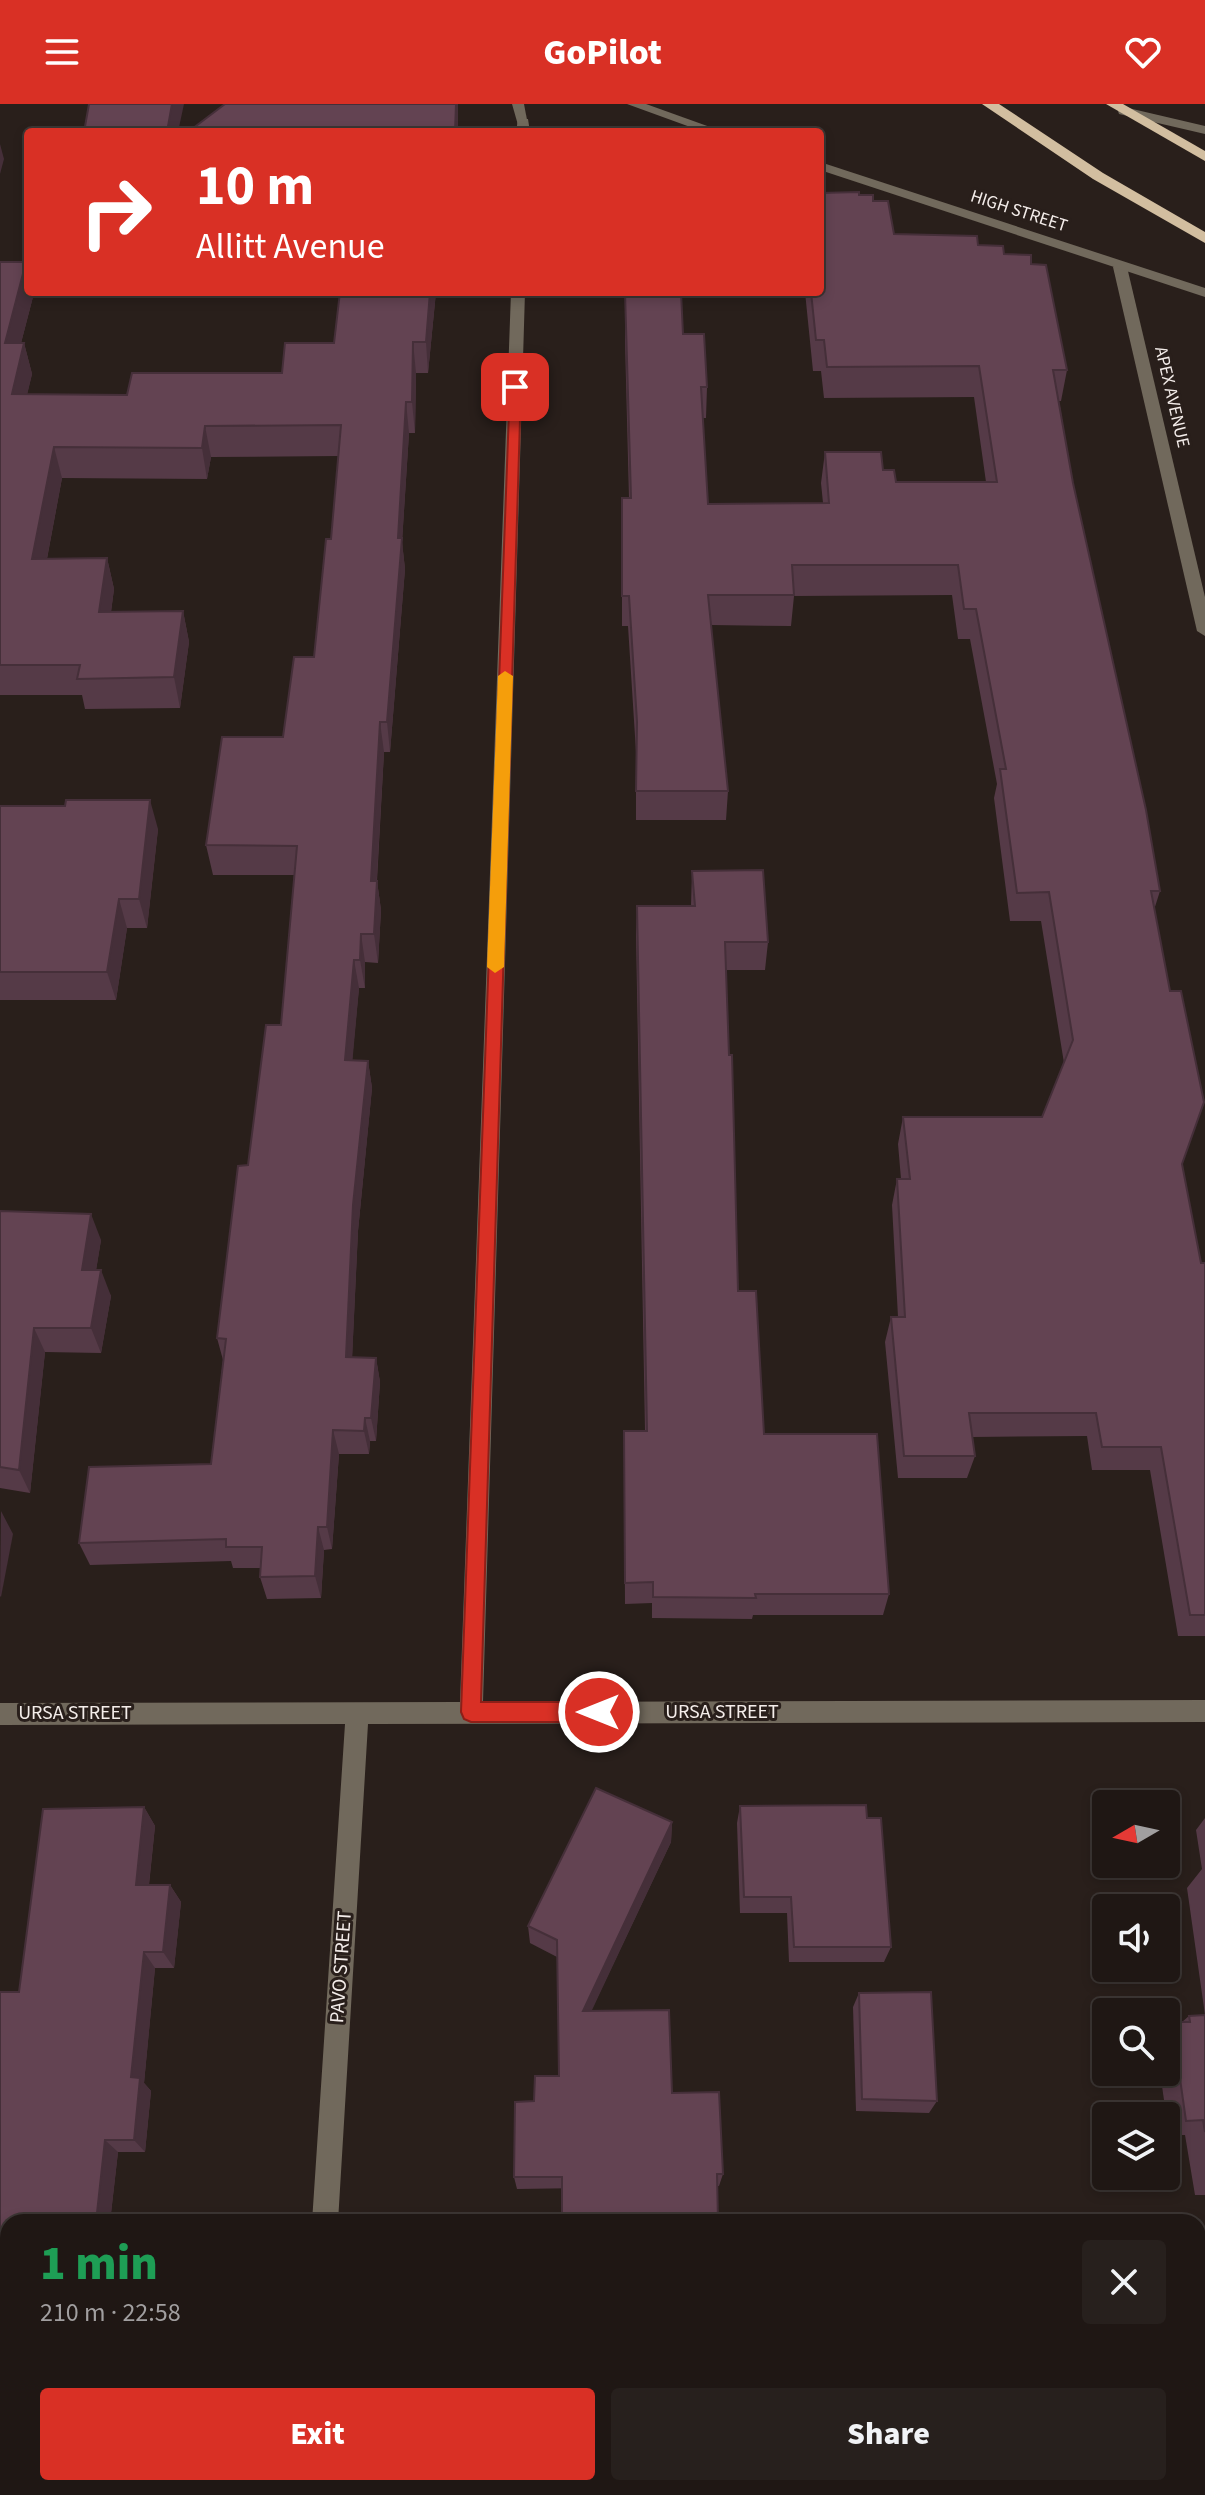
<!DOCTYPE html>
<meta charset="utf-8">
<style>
:root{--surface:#1f1714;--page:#27201d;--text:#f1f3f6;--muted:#a19fa0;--line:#3c3634;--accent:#d93025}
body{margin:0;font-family:"Source Sans 3",sans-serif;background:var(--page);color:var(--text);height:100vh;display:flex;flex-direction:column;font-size:30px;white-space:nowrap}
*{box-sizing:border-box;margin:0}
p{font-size:26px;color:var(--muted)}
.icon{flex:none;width:44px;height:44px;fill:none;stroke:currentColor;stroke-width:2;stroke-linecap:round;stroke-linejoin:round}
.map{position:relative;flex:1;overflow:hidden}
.panel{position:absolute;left:0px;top:2110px;width:1206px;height:282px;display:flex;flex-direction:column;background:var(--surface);border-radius:24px 24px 0 0;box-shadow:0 4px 12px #0003,0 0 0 2px var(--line)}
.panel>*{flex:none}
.top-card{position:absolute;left:24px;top:24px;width:800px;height:168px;border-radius:8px;box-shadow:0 4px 12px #0003,0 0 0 2px var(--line);background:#d93025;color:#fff;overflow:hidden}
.needle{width:52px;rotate:261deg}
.tools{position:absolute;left:1092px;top:1686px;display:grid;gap:16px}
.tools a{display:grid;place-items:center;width:88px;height:88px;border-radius:8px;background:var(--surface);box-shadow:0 4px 12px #0003,0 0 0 2px var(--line);font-size:40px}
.pin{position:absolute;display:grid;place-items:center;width:68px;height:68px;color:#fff;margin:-34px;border-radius:16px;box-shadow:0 4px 12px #0006}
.me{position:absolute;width:88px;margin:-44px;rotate:270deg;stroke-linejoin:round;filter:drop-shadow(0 0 6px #0008)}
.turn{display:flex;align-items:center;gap:28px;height:168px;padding:0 40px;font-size:36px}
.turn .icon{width:104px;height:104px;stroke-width:2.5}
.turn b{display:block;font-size:56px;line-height:68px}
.round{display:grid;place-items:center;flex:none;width:84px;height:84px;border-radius:8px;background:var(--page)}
.summary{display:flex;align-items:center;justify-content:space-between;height:136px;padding:0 40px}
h1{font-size:48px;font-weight:800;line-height:60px;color:#1e9e55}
.action{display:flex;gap:16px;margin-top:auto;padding:16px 40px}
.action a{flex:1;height:92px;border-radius:8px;background:var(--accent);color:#fff;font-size:32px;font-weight:800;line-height:92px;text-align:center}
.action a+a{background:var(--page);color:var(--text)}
header{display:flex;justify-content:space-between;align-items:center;height:104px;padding:0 40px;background:var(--accent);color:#fff;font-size:36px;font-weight:800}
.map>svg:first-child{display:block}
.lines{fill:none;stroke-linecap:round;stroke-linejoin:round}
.service{fill:#71695c;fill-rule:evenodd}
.minor{fill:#71695c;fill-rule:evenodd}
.tertiary{fill:#71695c;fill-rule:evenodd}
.trunk{fill:#d2bea0;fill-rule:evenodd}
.wall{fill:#553a47}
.shaded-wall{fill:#452f39}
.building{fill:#634352;stroke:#452f39;stroke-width:2}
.route{fill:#d93025;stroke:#8d1f18;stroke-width:2}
.slow{fill:#f59e0b}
.labels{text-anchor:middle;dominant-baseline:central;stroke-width:6;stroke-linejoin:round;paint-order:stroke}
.far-street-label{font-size:18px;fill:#f4edea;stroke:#291f1b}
.street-label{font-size:20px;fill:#f4edea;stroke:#291f1b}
</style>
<header><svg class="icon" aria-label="menu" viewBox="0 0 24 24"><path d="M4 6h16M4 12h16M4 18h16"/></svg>GoPilot<svg class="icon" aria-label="heart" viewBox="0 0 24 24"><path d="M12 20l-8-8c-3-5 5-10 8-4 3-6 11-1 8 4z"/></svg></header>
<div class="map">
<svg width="1205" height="2391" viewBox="0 0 1205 2391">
<rect width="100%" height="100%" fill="#291f1b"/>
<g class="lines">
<polygon class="service" points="512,0 524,0 528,21 518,21"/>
<g class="minor">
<polygon points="1124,3 1205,22 1205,30 1119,10 1118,7"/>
<polygon points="518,15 528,15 530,28 516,28"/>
<polygon points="1120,159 1127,163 1205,493 1205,532 1197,527 1113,163"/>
<polygon points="511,188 525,188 483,1598 1205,1596 1205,1618 368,1620 338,2118 312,2118 345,1620 0,1621 0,1599 460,1598"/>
<polygon points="294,2384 322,2384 321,2391 293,2391"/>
</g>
<g class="tertiary">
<polygon points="627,0 646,0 724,28 704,28"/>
<polygon points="820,58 1205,184 1205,193 820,66"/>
</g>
<g class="trunk">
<polygon points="982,0 999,0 1103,69 1205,128 1205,139 1093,75"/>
<polygon points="1106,0 1123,0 1205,47 1205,57"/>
</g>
</g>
<g class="wall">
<polygon points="859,91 873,97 894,130 978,141 1031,160 1067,266 1061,297 1059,297 1073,379 1160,787 1154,806 1182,1060 1201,1159 1205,1159 1205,1532 1178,1532 1150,1366 1092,1366 1087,1332 972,1333 975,1352 967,1374 898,1374 885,1238 891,1213 898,1213 892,1101 897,1075 901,1075 898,1040 903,1013 1042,1013 1064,959 1041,817 1010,817 994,694 997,680 970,535 958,535 952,491 794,492 791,522 711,521 728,687 726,716 636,716 636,648 628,522 622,522 622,394 629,394 625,238 625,188 683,230 707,283 706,314 703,314 708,400 823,399 821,379 825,348 883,366 896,378 986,378 974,293 824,294 821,267 813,267 805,188 820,188"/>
<polygon points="0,158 26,158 28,165 28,188 34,188 34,189 21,239 24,239 32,270 27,290 127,291 282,269 334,239 436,188 428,269 416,269 415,329 409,329 402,438 405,465 390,648 384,648 377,777 381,806 378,859 365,858 365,884 359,884 352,956 368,957 372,984 358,1127 352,1254 376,1254 380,1278 376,1337 370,1337 369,1350 339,1350 332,1445 324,1446 321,1494 267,1495 260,1473 260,1464 233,1464 231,1457 90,1461 79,1439 211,1360 223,1256 217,1234 248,1061 281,921 294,771 213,771 206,741 283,633 314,553 331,435 339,352 211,353 207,375 62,374 47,455 107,454 114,485 111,508 183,507 189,538 180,604 85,605 82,591 0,591"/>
<polygon points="0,702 158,725 147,824 127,824 116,896 0,896"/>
<polygon points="692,767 768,838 765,866 726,866 738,1187 764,1330 889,1490 883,1511 753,1511 752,1515 652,1514 652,1499 625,1500 624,1327 645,1327 636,831 637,802 691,802"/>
<polygon points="0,1107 101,1136 96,1166 111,1192 101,1249 45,1248 30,1389 0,1384"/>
<polygon points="740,1702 891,1843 884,1858 789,1858 787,1809 740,1809 737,1719"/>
<polygon points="144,1703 155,1722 149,1781 170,1781 181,1798 174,1864 155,1864 144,1979 151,1987 145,2048 118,2048 110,2118 8,2118 8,2384 56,2384 55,2391 0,2391 0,1888 19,1888 43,1705"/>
<polygon points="1205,1714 1205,2091 1195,2091 1185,2031 1169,2031 1160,1968 1166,1968 1166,1924 1172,1918 1182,1918 1189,1912 1205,1911 1187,1784 1202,1765 1196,1726"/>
<polygon points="672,1718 671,1738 591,1907 672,1989 723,2070 719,2082 517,2085 514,2073 534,1997 559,1972 557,1853 530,1839 528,1822"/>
<polygon points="859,1889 937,1997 929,2009 856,2007 853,1903"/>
<polygon points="1205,2229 1205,2328 1198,2328 1198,2232"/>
</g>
<g class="shaded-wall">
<polygon points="172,0 184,0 178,28 167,28"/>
<polygon points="456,0 458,0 458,28 455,28"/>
<polygon points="0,40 4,55 0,70"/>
<polygon points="26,158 28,165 28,188 34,188 34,189 13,270 5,239"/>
<polygon points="430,188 436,188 428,269 426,238"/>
<polygon points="413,238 416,269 415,329 412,298"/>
<polygon points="24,239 32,270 20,321 12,290"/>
<polygon points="406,298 409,329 402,438 405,465 390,648 387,618"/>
<polygon points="205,322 211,353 207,375 202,344"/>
<polygon points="54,343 62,374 41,486 32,455"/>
<polygon points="107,454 114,485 107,538 99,508"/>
<polygon points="183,507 189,538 180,604 174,573"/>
<polygon points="380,618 384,648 375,806 371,777"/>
<polygon points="150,696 158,725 147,824 139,795"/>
<polygon points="377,777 381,806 378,859 374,830"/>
<polygon points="119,795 127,824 116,896 107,868"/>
<polygon points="361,830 365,858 365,884 360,856"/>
<polygon points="354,856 359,884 350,984 345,956"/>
<polygon points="368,957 372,984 358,1127 351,1278 346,1253 353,1101"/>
<polygon points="91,1110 101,1136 92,1191 82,1166"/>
<polygon points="101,1166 111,1192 101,1249 91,1224"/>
<polygon points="34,1224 45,1248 30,1389 19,1366"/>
<polygon points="376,1254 380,1278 376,1337 371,1314"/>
<polygon points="365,1314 370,1337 369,1350 364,1327"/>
<polygon points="333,1326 339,1350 332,1445 327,1423"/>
<polygon points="1,1407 13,1430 1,1493 0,1492"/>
<polygon points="318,1423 324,1446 321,1494 315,1472"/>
<polygon points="144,1703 155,1722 147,1798 136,1781"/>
<polygon points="672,1718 671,1738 584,1923 583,1907"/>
<polygon points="170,1781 181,1798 174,1864 163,1848"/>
<polygon points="144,1848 155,1864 144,1979 151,1987 145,2048 134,2036 131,1973"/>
<polygon points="105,2036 118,2048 110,2118 96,2118"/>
<polygon points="40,2384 56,2384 55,2391 40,2391"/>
</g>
<g class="building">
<polygon points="89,0 172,0 167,28 84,28"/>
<polygon points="225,0 456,0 455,28 188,28"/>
<polygon points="859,88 859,91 873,91 873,97 888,97 894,130 977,132 978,141 1003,142 1004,150 1031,151 1031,160 1046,161 1067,266 1053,266 1073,379 1146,706 1160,787 1151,787 1170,887 1181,887 1204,998 1182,1060 1201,1159 1205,1159 1205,1511 1190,1511 1161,1343 1102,1343 1096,1309 969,1309 975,1352 904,1352 891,1213 905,1213 897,1075 910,1075 903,1013 1042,1013 1073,936 1049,788 1017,789 1000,665 1006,665 976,505 964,505 958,461 792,461 794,491 708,491 728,687 636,687 637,618 629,492 622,492 622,394 631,394 625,188 681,188 683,230 704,230 707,283 701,283 708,400 829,399 825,348 881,348 883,366 894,366 896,378 997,378 979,262 827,263 824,236 816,236 811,188 820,188 820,89"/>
<polygon points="0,158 26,158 5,239 24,239 12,290 127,291 132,269 282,269 285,239 334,239 340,188 430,188 426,238 413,238 412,298 406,298 398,434 402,434 387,618 380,618 371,777 377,777 374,830 361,830 360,856 354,856 345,956 368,957 353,1101 346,1253 376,1254 371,1314 365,1314 364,1327 333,1326 327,1423 318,1423 315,1472 260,1473 262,1443 226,1443 226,1435 79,1439 89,1363 211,1360 226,1235 217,1234 238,1062 248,1061 266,921 281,921 297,742 206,741 222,633 283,633 294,553 314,553 326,435 331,435 341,321 205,322 202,344 54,343 32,455 107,454 99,508 183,507 174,573 77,575 80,561 0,561"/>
<polygon points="66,696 150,696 139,795 119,795 107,868 0,868 0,702 65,702"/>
<polygon points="763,766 768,838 725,838 729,951 732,951 738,1187 756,1187 764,1330 877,1330 889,1490 755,1490 756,1494 653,1493 653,1478 625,1479 624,1327 647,1327 637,802 695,802 692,767"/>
<polygon points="0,1107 91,1110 82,1166 101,1166 91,1224 34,1224 19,1366 0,1363"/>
<polygon points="596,1684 672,1718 583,1907 669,1906 672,1989 719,1988 723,2070 717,2070 718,2118 562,2118 562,2073 514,2073 515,1998 534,1997 535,1972 559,1972 557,1836 528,1822"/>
<polygon points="866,1701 867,1714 881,1714 891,1843 794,1843 791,1793 744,1793 740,1702"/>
<polygon points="144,1703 136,1781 170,1781 163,1848 144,1848 131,1973 140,1974 134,2036 105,2036 96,2118 8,2118 8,2384 40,2384 40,2391 0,2391 0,1888 19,1888 43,1705"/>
<polygon points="931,1888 937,1997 862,1995 859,1889"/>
<polygon points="1205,1911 1205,2028 1203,2016 1186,2017 1172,1918 1190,1918 1189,1912"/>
<polygon points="550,2384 832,2384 833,2391 550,2391"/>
</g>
<polygon class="route" points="510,280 521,283 481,1598 599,1598 606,1601 609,1608 606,1615 599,1618 471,1618 464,1615 461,1608"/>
<polygon class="slow" points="505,567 513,572 504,863 495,869 487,863 498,572"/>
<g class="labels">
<g class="far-street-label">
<text transform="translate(1019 107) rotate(18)">HIGH STREET</text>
<text transform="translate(1172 293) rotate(77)">APEX AVENUE</text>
</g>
<g class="street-label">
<text x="722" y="1608">URSA STREET</text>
<text x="75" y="1609">URSA STREET</text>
<text transform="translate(341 1863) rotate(-86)">PAVO STREET</text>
</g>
</g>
</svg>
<div class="tools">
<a><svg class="needle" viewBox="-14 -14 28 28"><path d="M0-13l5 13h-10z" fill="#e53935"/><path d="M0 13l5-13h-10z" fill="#a19fa0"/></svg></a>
<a><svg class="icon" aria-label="sound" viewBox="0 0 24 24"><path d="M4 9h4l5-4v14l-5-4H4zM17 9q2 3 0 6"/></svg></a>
<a><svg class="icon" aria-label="search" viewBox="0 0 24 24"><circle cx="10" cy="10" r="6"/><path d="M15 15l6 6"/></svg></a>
<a><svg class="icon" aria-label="layers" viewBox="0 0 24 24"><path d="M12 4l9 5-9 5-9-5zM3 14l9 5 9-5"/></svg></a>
</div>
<div class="pin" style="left:515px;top:283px;background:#d93025"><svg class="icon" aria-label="arrive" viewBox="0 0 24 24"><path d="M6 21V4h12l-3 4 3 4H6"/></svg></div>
<svg class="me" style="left:599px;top:1608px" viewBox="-20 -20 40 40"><circle r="17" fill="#d93025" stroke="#fff" stroke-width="3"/><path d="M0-11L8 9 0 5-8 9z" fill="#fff"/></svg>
<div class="top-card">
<div class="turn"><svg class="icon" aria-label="right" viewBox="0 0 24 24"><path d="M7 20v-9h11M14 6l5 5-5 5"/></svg><div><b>10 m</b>Allitt Avenue</div></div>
</div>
<section class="panel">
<div class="summary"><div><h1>1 min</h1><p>210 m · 22:58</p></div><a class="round"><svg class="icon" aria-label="close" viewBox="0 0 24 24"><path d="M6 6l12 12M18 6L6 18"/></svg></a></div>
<div class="action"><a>Exit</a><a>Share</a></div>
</section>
</div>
